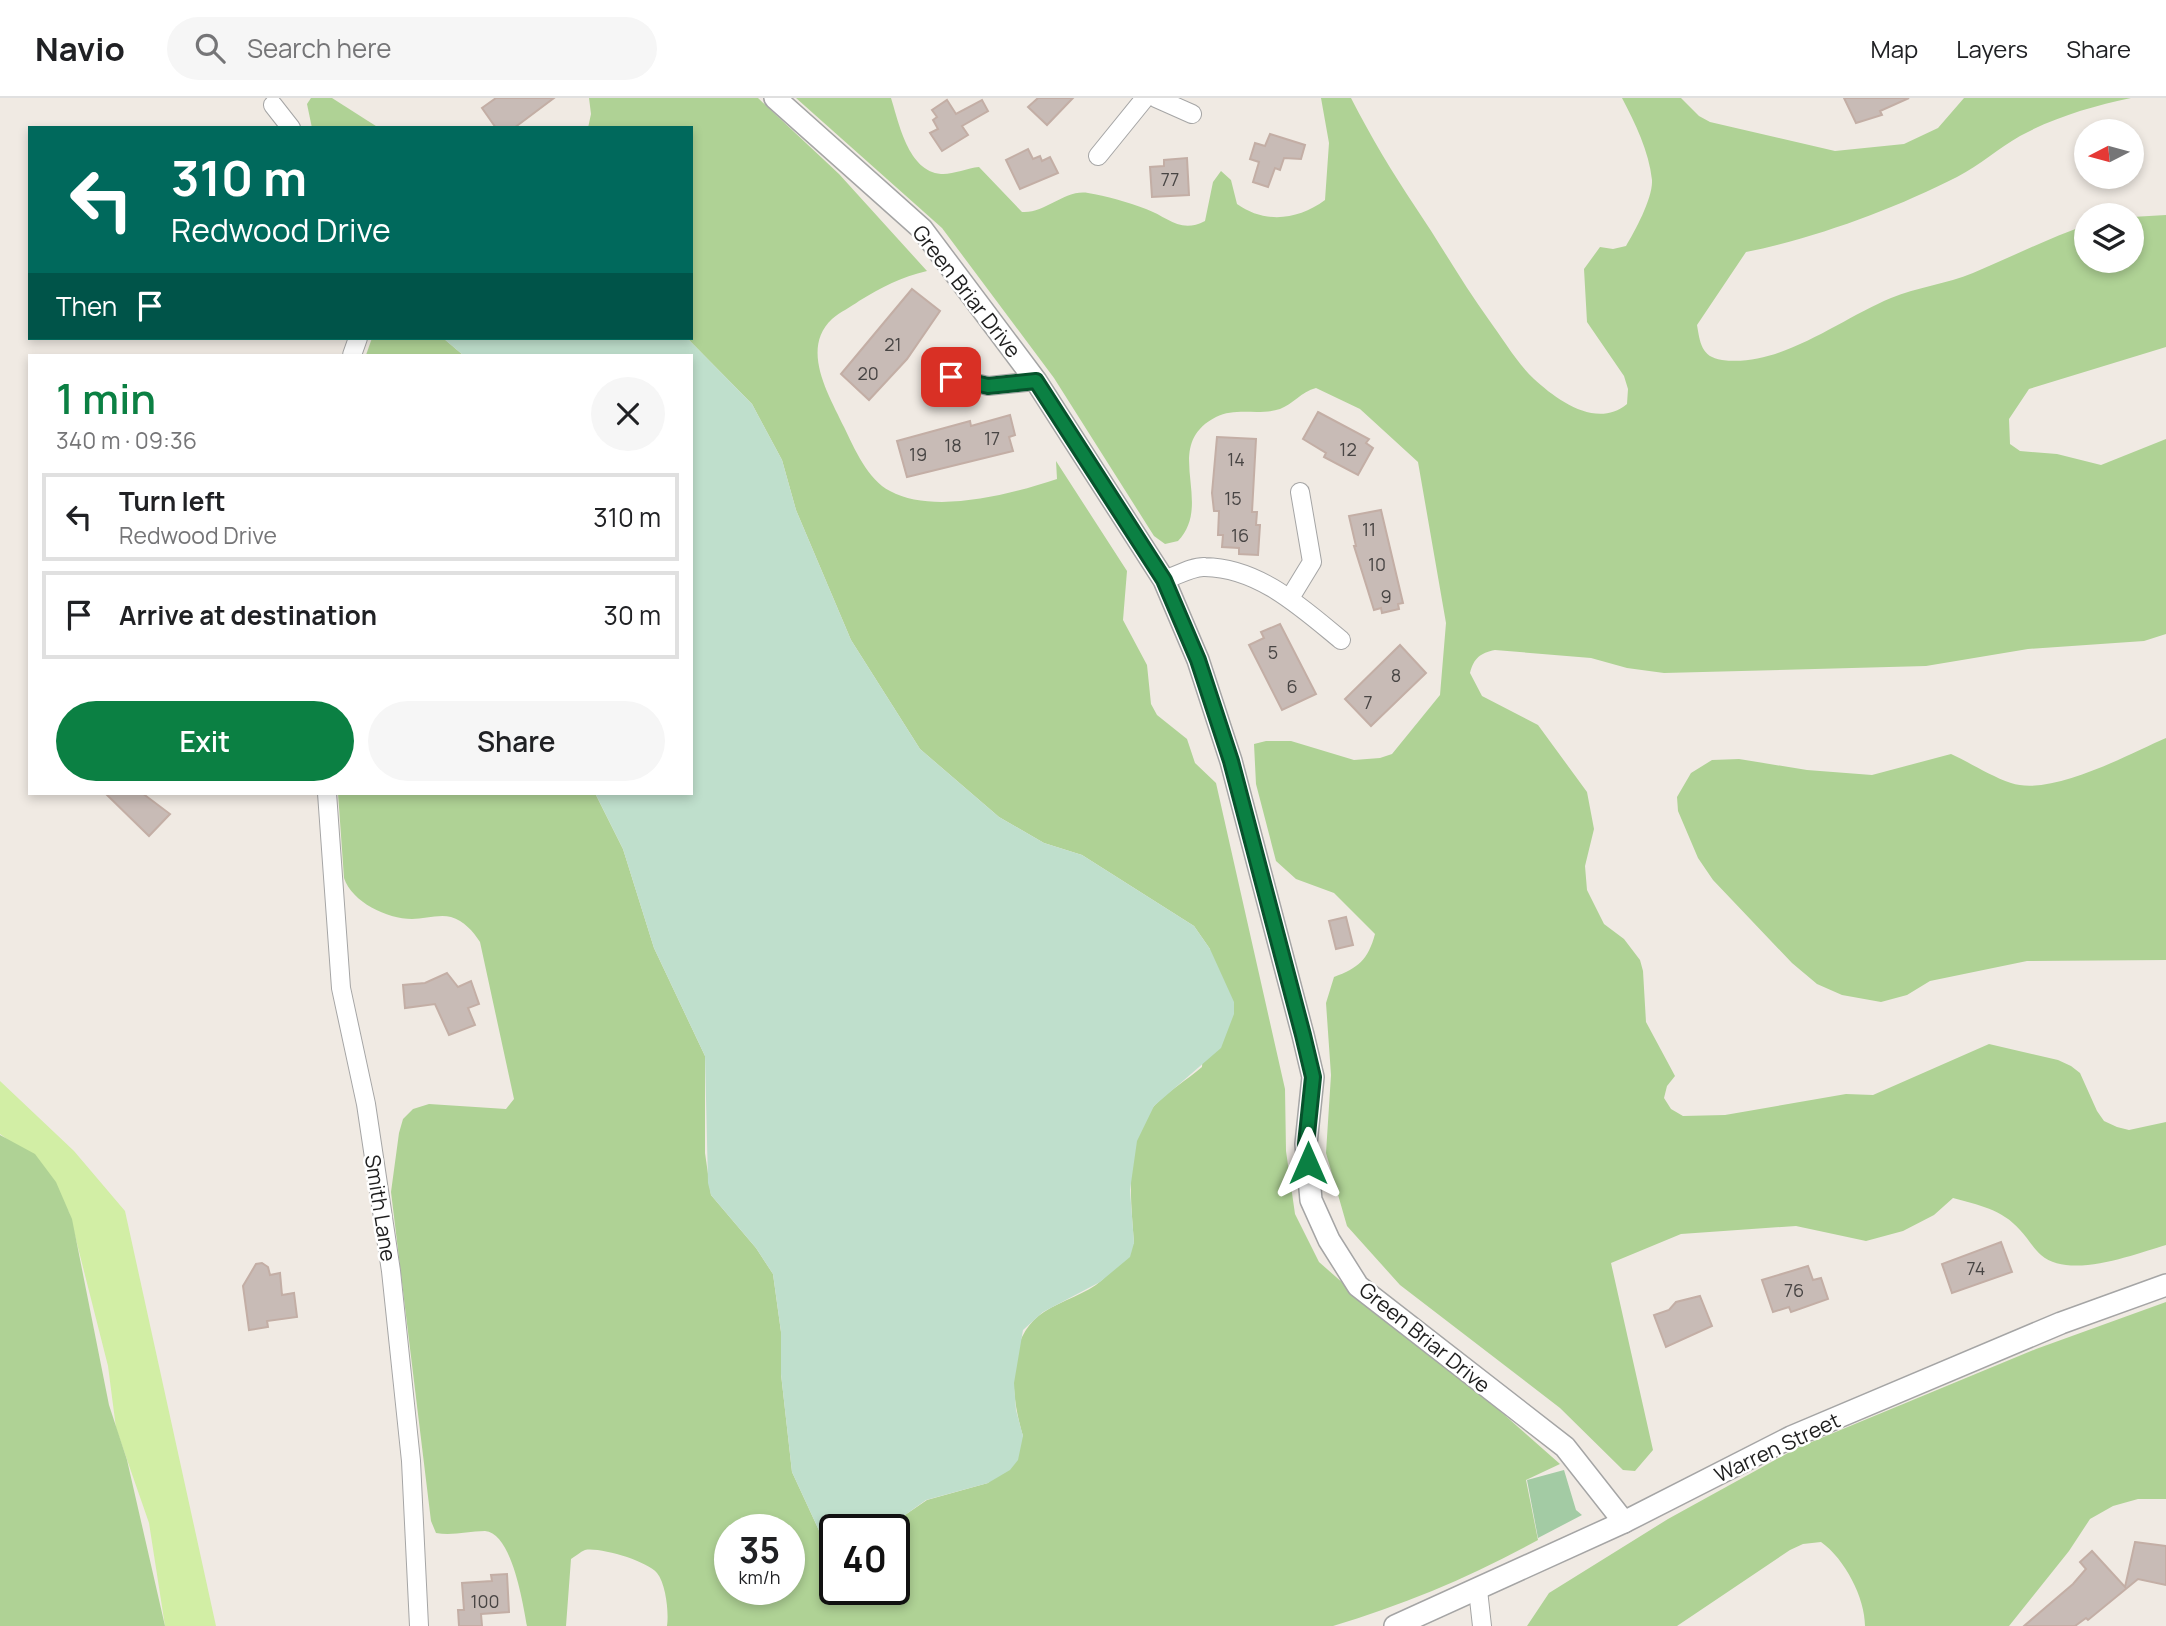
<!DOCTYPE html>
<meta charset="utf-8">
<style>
:root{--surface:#fff;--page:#f6f6f6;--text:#202124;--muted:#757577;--line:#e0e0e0;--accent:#0b8043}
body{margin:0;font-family:Manrope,sans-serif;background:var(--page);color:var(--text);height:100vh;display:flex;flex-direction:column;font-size:26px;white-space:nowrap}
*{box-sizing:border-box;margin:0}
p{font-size:23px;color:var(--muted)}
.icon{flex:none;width:38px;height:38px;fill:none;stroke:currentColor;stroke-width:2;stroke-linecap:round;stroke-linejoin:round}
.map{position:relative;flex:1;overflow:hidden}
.details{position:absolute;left:28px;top:256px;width:665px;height:441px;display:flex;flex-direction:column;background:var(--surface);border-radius:0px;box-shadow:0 4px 10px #0003}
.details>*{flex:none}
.guide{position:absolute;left:28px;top:28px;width:665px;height:214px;border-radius:0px;box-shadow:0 4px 10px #0003;background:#00695c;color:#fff;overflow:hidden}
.needle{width:46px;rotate:264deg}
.fabs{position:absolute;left:2074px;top:21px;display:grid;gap:14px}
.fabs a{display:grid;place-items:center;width:70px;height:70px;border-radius:50%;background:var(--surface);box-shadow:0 4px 10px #0003;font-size:35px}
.speed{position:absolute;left:714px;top:1416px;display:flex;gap:14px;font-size:35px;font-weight:700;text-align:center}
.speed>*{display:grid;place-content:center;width:91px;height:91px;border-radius:50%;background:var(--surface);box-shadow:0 4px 10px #0003;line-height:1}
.speed small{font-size:18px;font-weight:400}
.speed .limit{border:4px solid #111;border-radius:10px;background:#fff;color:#111}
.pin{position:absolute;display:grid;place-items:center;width:60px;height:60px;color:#fff;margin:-30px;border-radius:14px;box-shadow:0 4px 10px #0006}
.me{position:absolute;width:77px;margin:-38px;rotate:0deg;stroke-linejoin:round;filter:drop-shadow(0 0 5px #0008)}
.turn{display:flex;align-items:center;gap:24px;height:147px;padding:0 28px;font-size:32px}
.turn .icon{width:91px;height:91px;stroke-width:2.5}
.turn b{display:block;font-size:49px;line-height:60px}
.then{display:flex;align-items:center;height:66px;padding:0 28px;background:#0003;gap:14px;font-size:26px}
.round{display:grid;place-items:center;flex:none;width:74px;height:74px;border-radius:37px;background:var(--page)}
.head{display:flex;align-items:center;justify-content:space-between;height:119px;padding:0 28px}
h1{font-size:42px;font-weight:600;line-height:52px;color:var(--accent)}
.action{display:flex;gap:14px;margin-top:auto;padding:14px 28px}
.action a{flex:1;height:80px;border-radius:42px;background:var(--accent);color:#fff;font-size:28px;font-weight:600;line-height:80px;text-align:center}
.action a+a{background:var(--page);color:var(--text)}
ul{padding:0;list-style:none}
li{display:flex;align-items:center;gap:21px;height:88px;margin:0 14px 10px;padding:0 14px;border:4px solid var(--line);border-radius:0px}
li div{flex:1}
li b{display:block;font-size:26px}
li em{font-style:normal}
header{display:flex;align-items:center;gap:42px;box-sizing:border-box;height:98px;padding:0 35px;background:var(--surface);border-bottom:2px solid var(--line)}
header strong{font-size:33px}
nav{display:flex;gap:38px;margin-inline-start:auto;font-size:24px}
.search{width:490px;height:63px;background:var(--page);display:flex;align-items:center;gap:18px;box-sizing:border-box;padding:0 24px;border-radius:38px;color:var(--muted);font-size:26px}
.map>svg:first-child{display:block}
.grass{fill:#d2eea5}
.forest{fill:#afd295;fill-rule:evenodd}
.wetland{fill:#bfdfcc}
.cemetery{fill:#a3cba4}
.building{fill:#c8bbb6;stroke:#c3aea5;stroke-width:2}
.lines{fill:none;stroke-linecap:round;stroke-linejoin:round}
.minor-casing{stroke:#a5a5a5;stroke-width:20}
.tertiary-casing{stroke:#a5a5a5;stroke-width:24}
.minor{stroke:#fff;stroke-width:18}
.tertiary{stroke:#fff;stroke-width:21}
.route-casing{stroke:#07532c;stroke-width:18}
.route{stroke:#0b8043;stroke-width:12}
.labels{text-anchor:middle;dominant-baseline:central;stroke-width:5;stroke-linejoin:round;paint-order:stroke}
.number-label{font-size:18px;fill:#484544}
.street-label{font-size:21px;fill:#1e1e1e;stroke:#fff}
</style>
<header>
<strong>Navio</strong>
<div class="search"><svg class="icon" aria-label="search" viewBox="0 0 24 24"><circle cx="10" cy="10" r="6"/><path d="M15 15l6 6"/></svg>Search here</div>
<nav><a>Map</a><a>Layers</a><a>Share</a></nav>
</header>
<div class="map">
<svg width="2166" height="1528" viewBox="0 0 2166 1528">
<rect width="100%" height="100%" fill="#f0eae3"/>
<polygon class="grass" points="0,983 74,1053 125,1113 216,1528 165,1528 149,1425 116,1330 108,1268 69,1114 34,1061 0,1036"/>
<g class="forest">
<polygon points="311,0 332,0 379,30 312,30 307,6"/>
<path d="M589,0H758L839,76L927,173C901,179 882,189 859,203C851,209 840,214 832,221C800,251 829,297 844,329C854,350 868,382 890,393C934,417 1012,396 1057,381L1056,363L1127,473L1123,522L1147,567L1151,606L1157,617L1187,641L1195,665L1216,685L1285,991L1286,1053L1295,1116L1319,1164L1386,1223L1499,1312L1560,1366L1526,1382L1538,1442C1473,1478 1404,1507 1333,1528H667C669,1515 666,1486 657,1475C647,1463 600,1449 585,1452C580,1454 576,1458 571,1461L566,1528H527C523,1506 512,1435 485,1433C468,1433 453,1438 436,1435L431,1423L391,1094L399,1035L403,1021L413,1011L429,1006L506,1011L514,1001L480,844C473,833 464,823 451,819C439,816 424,821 412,821C387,821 352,804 344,780L338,695H595L623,751L654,850L705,958V1055L711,1097L756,1150L773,1176L781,1234V1276L792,1374L828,1452L835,1454V1491H894V1432L905,1417L927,1402L988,1385L1023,1338C1011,1298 1004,1240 1044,1214C1062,1202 1087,1196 1102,1182C1114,1171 1124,1157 1134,1145C1131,1102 1123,1042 1155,1007C1168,993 1187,982 1202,969L1210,851L1194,828L1082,757L1044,745L999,719L920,651L851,542L796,412L782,362L752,306L687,240H691V30H588L591,16ZM730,1432H789V1491H730Z"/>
<path d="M796,0H891C899,25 908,73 941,76C952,77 967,70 979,69L1022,114C1045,116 1065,91 1088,95C1106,98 1128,104 1146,111C1168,119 1180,136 1205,123L1213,84L1221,73L1231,82L1237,106C1265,126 1298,122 1325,102L1329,45L1321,0H1351C1371,39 1392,74 1416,110C1441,147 1463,186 1489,222C1503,241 1517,265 1534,281C1558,303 1597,331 1627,306L1628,291L1624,278L1587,224L1584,171L1600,149L1613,151L1626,148C1635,133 1653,100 1652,82C1649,53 1635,25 1622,0H1681L1699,18L1710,24L1835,53L1904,46L1938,30L1964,0H2131C2093,8 2055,19 2020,38C1999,50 1980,67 1957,79C1894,111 1816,140 1746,154L1697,227C1700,244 1701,259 1722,262C1780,270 1840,221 1891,200C1917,189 1947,186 1973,175C2011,159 2047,141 2086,127V163H2132V119L2166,117V249L2029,291L2009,321L2010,346L2020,353L2057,356L2101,367L2166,341V536L2144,543L2028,551L1926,568L1664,575L1627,570L1591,560L1495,552C1480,555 1474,560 1470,575L1482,598L1538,627L1587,694L1594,731L1585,768L1587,792L1604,826L1624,841L1640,862L1643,873L1646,924L1675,978L1667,988L1664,1000L1671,1011L1683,1018L1725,1017L1846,996L1873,997L1989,946L2058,962L2071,968L2080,975L2097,1013L2104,1023L2117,1029L2129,1032L2166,1024V1147C2135,1156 2070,1182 2041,1157C2033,1150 2027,1139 2020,1132C2002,1111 1978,1107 1953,1100L1934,1117L1903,1133L1866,1143L1796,1128L1681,1136L1611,1165L1653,1352L1635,1373L1623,1372L1560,1310L1400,1187L1347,1128L1326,1055L1331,977L1326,905L1334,879C1358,870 1368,862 1375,836L1334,795L1296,781L1276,763L1256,686L1254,646L1266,643H1291L1354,662L1380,660L1392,656L1440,597L1446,525L1418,364L1360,311L1316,290C1301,294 1293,306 1280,311C1259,318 1236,309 1216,319C1160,348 1215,404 1178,443L1165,446L1154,438L1054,280L942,130Z"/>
<polygon points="372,240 443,240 463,257 366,257"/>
<path d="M2166,640V862L2027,863L1930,883L1907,897L1881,904L1842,897L1817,886L1792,865L1713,782L1698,760L1678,713L1677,699L1691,675L1712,662L1739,661L1807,672L1872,677L1951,656C1971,665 1990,678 2011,685C2051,699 2129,656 2166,640Z"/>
<polygon points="0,1037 35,1056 56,1084 72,1121 109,1307 127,1362 165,1528 0,1528"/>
<path d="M2166,1204V1401H2138L2113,1408L2090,1421L2069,1453L2009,1528H1865C1865,1500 1845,1461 1821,1444L1803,1446L1790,1452L1677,1528H1527L1549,1495L1668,1421L1797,1350L2036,1251Z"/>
</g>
<polygon class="wetland" points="443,240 687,240 752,306 782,362 796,412 851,542 920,651 999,719 1044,745 1082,757 1194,828 1210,851 1234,904 1234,916 1221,950 1154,1008 1137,1043 1130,1092 1134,1145 1130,1159 1100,1184 1043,1214 1023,1232 1014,1285 1016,1312 1023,1338 1018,1362 1010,1372 988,1385 926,1402 905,1417 894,1432 835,1432 835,1454 828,1452 792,1374 781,1276 781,1234 773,1176 756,1150 711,1097 708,1085 705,958 654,850 623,751 595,695 691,695 691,257 463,257"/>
<polygon class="cemetery" points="1564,1372 1576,1412 1582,1417 1538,1440 1527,1382"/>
<g class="building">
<polygon points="496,0 554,0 514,30 496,30 482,10"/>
<polygon points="1038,0 1073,0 1047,27 1028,9"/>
<polygon points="1844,0 1909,0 1880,13 1882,17 1856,25"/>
<polygon points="947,2 956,16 982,2 988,13 962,28 968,37 942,53 930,35 938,31 933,22 937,19 932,12"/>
<polygon points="1270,36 1305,47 1301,61 1284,60 1280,72 1275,70 1268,89 1253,84 1259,64 1250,61 1255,45 1265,48"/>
<polygon points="1028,51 1033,61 1040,58 1042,63 1050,59 1058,75 1020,91 1006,62"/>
<polygon points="1187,60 1189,97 1152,99 1150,69 1164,68 1164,62"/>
<polygon points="912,191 940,213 907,261 869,302 841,276"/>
<polygon points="1318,314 1369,341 1366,345 1373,350 1358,377 1324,359 1326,355 1303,341"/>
<polygon points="1010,317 1015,337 1009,339 1013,353 907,379 897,343 970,323 971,328"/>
<polygon points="1217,339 1256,341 1252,414 1257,414 1256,427 1260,427 1258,457 1239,456 1239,450 1222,449 1223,437 1218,437 1219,413 1214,413 1212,395"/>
<polygon points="1381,412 1403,505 1398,506 1399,511 1382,515 1381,510 1374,512 1354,448 1356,448 1349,418"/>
<polygon points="1280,526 1316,596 1282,612 1249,547 1264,540 1261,534"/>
<polygon points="1400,547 1426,575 1371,628 1345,601"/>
<polygon points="105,695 142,695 170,716 149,738"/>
<polygon points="1346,819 1353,847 1336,851 1329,823"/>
<polygon points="447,875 458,889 471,883 479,906 468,910 475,927 449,937 435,906 405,910 403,887 425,885"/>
<polygon points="2001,1144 2012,1174 1952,1195 1942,1166"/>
<polygon points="262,1165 268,1169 270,1177 280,1175 282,1197 294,1195 297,1219 267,1223 268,1229 249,1232 243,1188 256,1166"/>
<polygon points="1808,1168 1813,1182 1821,1180 1828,1201 1791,1214 1789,1209 1773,1214 1762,1182"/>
<polygon points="1700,1198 1712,1228 1666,1249 1654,1217 1669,1212 1676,1204"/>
<polygon points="2135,1444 2166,1448 2166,1487 2138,1481 2088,1522 2086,1520 2075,1528 2024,1528 2073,1486 2086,1471 2080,1464 2092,1453 2125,1489"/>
<polygon points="507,1476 509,1514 481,1516 482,1528 459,1528 458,1512 464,1512 462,1485 492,1483 491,1477"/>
</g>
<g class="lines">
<g class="minor-casing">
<g id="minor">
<polyline points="1156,0 1192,16"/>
<polyline points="273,7 291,30"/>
<polyline points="1098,58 1145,0"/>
<polyline points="352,257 358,240"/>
<polyline points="951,279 988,288 1036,283"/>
<path d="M1164,482C1176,478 1193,468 1205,469C1259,470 1301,509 1341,542"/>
<polyline points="1290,500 1312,464 1300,394"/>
<polyline points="327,695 341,890 366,1006 391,1173 411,1363 419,1528"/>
<polyline points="1478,1492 1482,1528"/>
</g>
</g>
<g class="tertiary-casing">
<g id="tertiary">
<polyline points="775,0 922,131 1036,283 1164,482 1198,562 1231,663 1303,937 1313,979 1306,1046 1311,1102 1329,1142 1358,1188 1565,1349 1624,1424"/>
<polyline points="1395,1528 1624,1424 1791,1339 2061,1225 2166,1187"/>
</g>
</g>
<use href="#minor" class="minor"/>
<use href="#tertiary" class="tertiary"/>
</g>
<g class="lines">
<g class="route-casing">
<polyline id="route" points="951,279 988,288 1036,283 1164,482 1198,562 1231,663 1303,937 1313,979 1306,1046 1308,1065"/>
</g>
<use href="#route" class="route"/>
</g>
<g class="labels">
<g class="number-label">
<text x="1170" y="81">77</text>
<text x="893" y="246">21</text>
<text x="868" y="275">20</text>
<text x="992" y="340">17</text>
<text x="953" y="347">18</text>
<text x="1348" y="351">12</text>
<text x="918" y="356">19</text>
<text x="1236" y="361">14</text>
<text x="1233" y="400">15</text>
<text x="1369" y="431">11</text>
<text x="1240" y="437">16</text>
<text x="1377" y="466">10</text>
<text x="1386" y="498">9</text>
<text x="1273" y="554">5</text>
<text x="1396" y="577">8</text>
<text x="1292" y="588">6</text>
<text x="1368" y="604">7</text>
<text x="1976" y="1170">74</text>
<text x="1794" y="1192">76</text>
<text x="485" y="1503">100</text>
</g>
<g class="street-label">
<text transform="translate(967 193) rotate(52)">Green Briar Drive</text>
<text transform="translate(381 1110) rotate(81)">Smith Lane</text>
<text transform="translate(1425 1239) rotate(39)">Green Briar Drive</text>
<text transform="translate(1777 1349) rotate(-25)">Warren Street</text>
</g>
</g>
</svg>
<div class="fabs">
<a><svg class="needle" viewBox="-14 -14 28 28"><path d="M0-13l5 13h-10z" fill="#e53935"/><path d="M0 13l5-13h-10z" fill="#757577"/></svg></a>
<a><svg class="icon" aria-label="layers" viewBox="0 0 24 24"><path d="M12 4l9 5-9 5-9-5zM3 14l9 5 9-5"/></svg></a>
</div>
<div class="speed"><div>35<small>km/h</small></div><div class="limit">40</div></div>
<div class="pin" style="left:951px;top:279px;background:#d93025"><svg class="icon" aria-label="arrive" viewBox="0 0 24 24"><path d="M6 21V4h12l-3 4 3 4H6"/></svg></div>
<svg class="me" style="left:1308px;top:1065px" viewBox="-20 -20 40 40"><path d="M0-17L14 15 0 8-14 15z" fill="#0b8043" stroke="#fff" stroke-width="4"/></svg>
<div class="guide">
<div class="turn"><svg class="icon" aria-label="left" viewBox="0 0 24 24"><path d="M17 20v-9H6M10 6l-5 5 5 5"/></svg><div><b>310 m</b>Redwood Drive</div></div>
<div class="then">Then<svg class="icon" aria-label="arrive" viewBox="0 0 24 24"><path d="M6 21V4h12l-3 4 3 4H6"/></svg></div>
</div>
<section class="details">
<div class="head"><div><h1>1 min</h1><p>340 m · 09:36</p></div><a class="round"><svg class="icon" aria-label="close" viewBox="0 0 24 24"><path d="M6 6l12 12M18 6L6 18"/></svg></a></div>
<ul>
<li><svg class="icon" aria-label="left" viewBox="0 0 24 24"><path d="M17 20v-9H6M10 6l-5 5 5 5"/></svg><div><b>Turn left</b><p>Redwood Drive</p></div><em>310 m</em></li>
<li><svg class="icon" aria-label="arrive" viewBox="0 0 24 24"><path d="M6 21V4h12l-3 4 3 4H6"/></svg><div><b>Arrive at destination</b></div><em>30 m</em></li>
</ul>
<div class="action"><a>Exit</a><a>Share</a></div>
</section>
</div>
